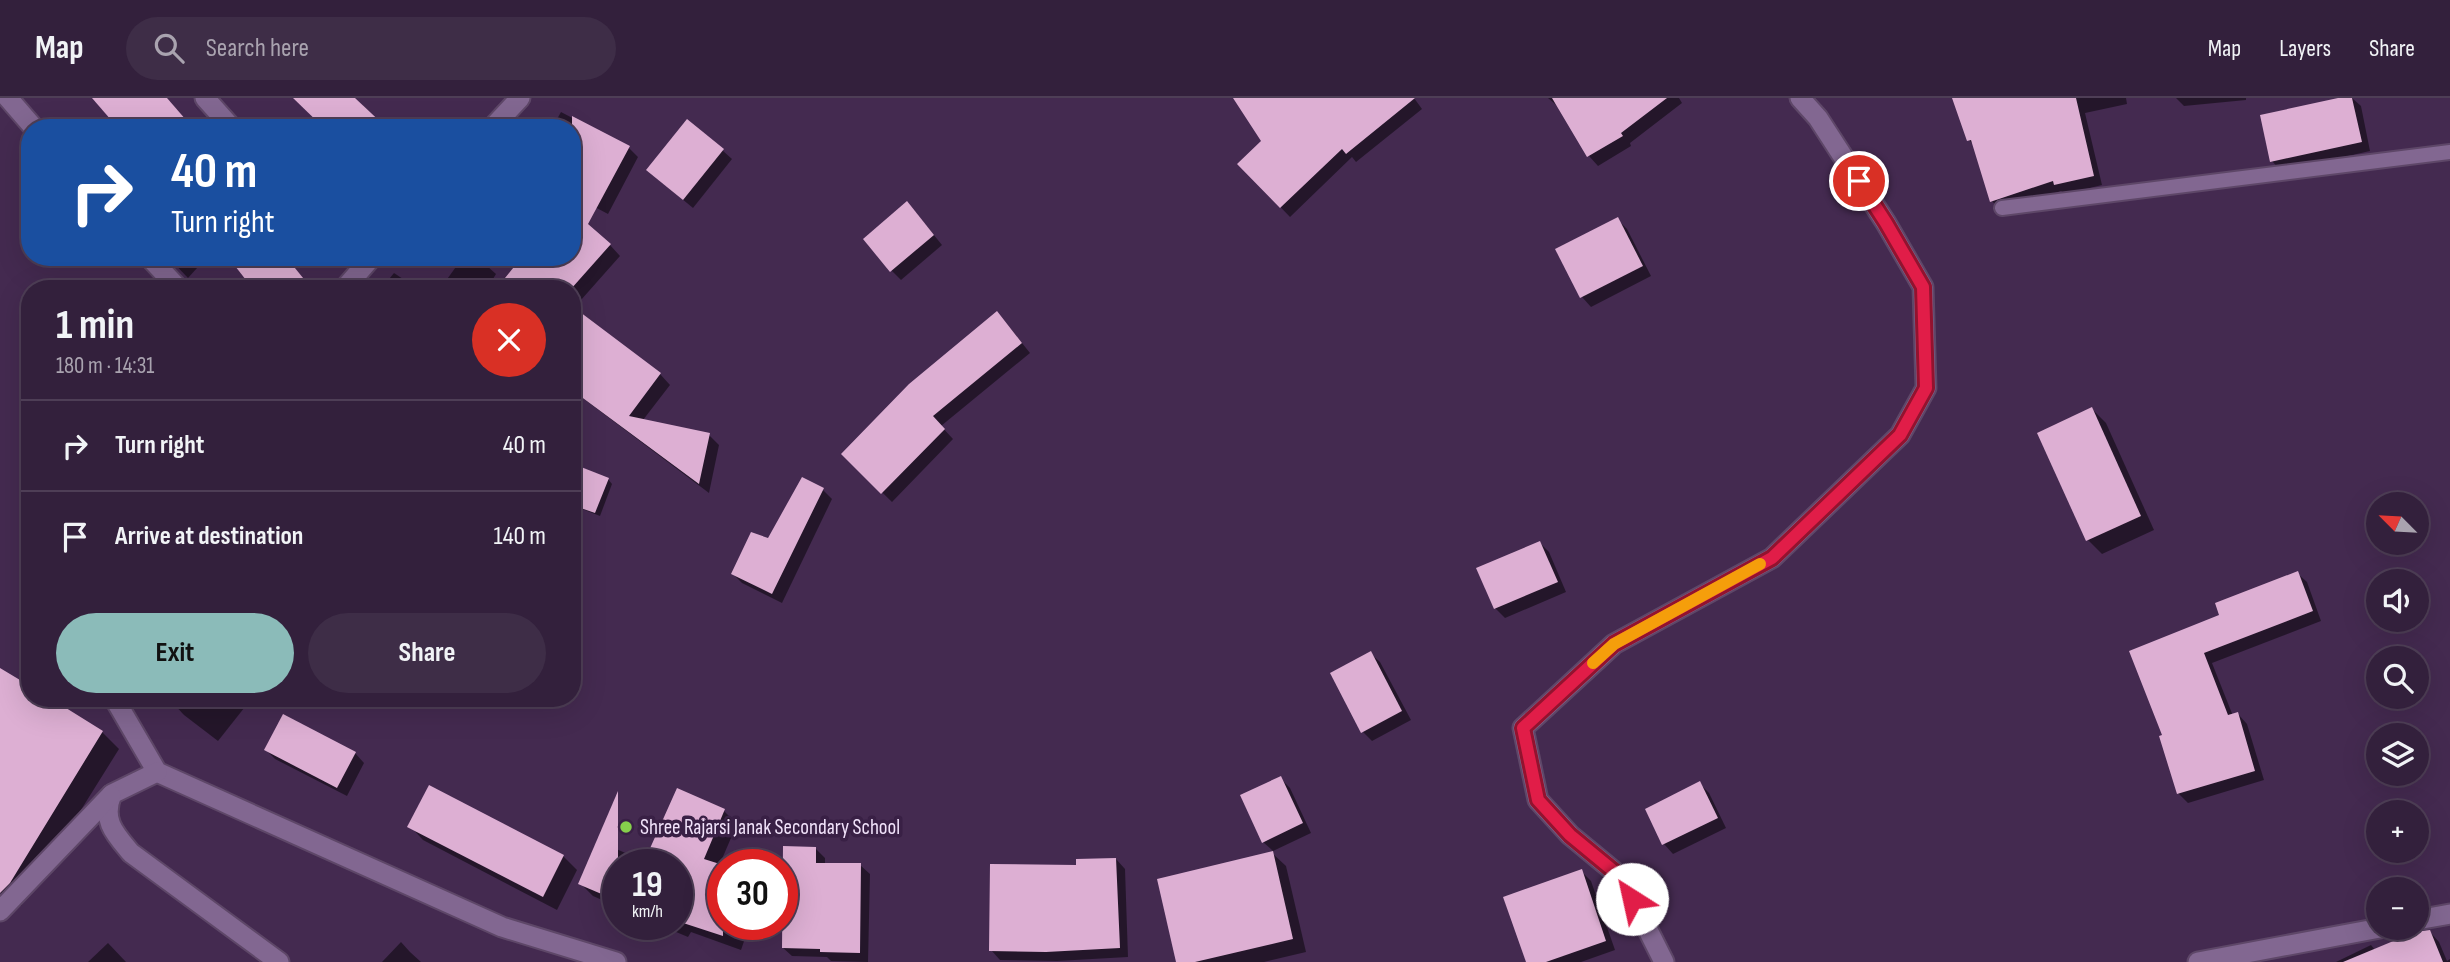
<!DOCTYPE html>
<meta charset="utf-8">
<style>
:root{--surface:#33203c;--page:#3e2d47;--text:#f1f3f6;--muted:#a9a3af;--line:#4e3e56;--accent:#8bbbb9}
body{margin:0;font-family:"Sofia Sans Condensed",sans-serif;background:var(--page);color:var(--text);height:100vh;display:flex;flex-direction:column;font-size:26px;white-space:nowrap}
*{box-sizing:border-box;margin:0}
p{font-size:23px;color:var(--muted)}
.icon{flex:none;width:38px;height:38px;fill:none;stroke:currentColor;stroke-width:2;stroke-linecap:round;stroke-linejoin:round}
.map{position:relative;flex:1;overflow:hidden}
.panel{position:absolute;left:21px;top:182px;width:560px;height:427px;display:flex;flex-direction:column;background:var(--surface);border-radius:28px;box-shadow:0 7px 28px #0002,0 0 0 2px var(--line)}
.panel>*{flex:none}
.banner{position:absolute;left:21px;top:21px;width:560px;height:147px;border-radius:28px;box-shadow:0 7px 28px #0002,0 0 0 2px var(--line);background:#1a4fa0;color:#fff;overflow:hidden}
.needle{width:46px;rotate:294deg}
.tools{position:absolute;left:2366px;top:394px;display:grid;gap:14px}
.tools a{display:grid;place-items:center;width:63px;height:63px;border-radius:50%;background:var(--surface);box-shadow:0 7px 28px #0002,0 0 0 2px var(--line);font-size:35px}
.speed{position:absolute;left:602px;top:751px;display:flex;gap:14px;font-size:35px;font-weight:700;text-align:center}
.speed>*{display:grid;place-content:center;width:91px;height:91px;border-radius:50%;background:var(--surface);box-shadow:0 7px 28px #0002,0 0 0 2px var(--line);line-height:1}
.speed small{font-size:18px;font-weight:400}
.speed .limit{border:10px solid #d22;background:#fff;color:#111}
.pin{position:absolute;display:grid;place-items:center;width:60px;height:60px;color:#fff;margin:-30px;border:4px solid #fff;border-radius:50%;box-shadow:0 2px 7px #0007}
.me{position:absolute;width:77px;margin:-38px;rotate:325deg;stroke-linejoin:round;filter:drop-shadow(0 0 5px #0008)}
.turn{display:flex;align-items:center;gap:24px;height:147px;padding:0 35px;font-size:32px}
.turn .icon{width:91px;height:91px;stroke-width:2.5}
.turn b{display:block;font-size:49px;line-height:60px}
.round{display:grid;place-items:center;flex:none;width:74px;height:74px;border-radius:37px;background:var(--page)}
.overview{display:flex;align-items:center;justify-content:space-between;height:119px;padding:0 35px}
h1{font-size:42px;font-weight:700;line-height:52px}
.button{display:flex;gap:14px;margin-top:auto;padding:14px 35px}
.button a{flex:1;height:80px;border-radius:42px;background:var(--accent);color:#111;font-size:28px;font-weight:700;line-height:80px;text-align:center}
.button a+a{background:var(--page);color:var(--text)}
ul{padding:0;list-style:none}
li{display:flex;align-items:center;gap:21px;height:91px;padding:0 35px;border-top:2px solid var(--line)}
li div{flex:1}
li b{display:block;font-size:26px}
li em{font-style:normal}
header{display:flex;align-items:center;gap:42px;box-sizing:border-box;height:98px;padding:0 35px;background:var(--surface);border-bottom:2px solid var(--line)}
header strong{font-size:33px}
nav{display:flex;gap:38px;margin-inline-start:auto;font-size:24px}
.search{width:490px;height:63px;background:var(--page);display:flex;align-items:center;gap:18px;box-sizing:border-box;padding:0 24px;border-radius:38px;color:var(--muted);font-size:26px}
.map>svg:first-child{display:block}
.shadow{fill:#0007}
.building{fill:#ddafd3}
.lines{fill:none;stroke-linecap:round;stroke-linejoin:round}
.service-casing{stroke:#5e4768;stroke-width:18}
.minor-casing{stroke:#5e4768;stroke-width:23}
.service{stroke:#826791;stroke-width:14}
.minor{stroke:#826791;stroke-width:19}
.route-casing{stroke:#92132f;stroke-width:18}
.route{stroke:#e11d48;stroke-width:12}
.slow{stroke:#f59e0b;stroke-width:12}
.poi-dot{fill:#86cf4c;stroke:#392045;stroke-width:2.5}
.labels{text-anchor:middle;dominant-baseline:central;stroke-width:7;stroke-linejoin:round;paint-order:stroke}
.poi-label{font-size:21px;fill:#f1e2fa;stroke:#392045;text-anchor:start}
</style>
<header>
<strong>Map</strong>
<div class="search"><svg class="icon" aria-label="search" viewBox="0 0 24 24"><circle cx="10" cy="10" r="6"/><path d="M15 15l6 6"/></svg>Search here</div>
<nav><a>Map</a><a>Layers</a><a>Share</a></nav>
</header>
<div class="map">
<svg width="2450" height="864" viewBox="0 0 2450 864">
<rect width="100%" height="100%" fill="#442a50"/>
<g class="shadow">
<polygon points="1235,0 1414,0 1422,11 1356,64 1352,59 1290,119 1239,66 1263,43"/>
<polygon points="1548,0 1679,0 1682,5 1630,45 1631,48 1598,68 1589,58 1561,11"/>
<polygon points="1954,0 2126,0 2127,6 2085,15 2102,87 2065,96 2061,93 2001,113 1992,103 1975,48 1969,42"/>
<polygon points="2176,0 2246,0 2246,2 2184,8"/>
<polygon points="2346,0 2352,0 2361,8 2370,53 2281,73 2272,63"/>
<polygon points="561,14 628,49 638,59 608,116 572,97 572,30 552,30"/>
<polygon points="722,52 732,61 693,110 658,81"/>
<polygon points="916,115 942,147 901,182 891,172"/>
<polygon points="1618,122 1627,131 1651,178 1591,209 1582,199 1558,152"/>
<polygon points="610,147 620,158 573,211 660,276 670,287 643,322 709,337 719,347 709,395 572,292 572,191 495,191 523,159 572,159"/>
<polygon points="168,159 207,159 188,180"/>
<polygon points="463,159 477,159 496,176 487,191 440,191"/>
<polygon points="394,175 418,191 381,191"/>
<polygon points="1006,225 1030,255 941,328 953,341 892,404 843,356"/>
<polygon points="2092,311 2106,325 2154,432 2102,456 2088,442 2040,336"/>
<polygon points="30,379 30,395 23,387"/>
<polygon points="608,381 612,386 600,418 572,407 572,398"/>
<polygon points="823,392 832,401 782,505 742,485 733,476"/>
<polygon points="1540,445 1549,454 1566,494 1505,520 1495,510"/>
<polygon points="2297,475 2307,484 2321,523 2212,565 2233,618 2238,616 2247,626 2264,682 2188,705 2178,695 2164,638 2132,554 2222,518"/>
<polygon points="1370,555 1380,564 1411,622 1372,643 1363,634"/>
<polygon points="0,572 30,600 102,634 119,651 21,808 0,795"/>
<polygon points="173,600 252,600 218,643 184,617 171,603"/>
<polygon points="266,652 355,655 364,665 347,698 275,661"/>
<polygon points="1280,680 1290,690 1311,735 1273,753 1263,744"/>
<polygon points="1699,685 1709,695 1726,730 1673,756 1664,746 1647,711"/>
<polygon points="677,692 724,713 737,726 719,768 723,826 750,826 741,852 691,834 688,839 657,826 677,826 677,766 618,766 618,809 593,798 580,785 598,743 646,764"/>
<polygon points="410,728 563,758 577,772 557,812 423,742"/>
<polygon points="816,751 825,760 825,766 860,767 870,776 868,864 831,863 827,859 792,858 782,849"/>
<polygon points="1272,755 1286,768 1306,854 1264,864 1178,864"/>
<polygon points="1116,761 1125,771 1128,859 1057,863 1000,862 991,852"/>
<polygon points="1581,773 1591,783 1615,852 1581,864 1528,864"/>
<polygon points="2430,834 2439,844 2447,863 2450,861 2450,864 2336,864 2371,847 2375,852"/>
<polygon points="401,844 410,854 421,864 382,864"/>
<polygon points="108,845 126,864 88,864"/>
</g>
<g class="building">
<polygon points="92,0 167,0 193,30 118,30"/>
<polygon points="293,0 355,0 387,30 324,30"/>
<polygon points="1233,0 1415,0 1346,56 1342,51 1280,110 1237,66 1261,43"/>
<polygon points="1552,0 1667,0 1621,35 1623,38 1587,59"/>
<polygon points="1952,0 2076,0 2094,78 2054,87 2053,83 1990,104 1971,42 1967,43"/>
<polygon points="2338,0 2352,0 2362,44 2270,64 2260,17"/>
<polygon points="572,18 630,48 588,126 611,146 571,191 496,191 522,159 572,159"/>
<polygon points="687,21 724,51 683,102 646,72"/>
<polygon points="907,103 934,137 890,174 863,141"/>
<polygon points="1618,119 1643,168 1580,200 1555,151"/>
<polygon points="228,159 286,159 312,191 253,191"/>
<polygon points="572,208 661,275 629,318 710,335 699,386 572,292"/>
<polygon points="997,213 1022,245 933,318 945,331 881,396 841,356 909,286"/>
<polygon points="2092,309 2141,418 2086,443 2037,335"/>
<polygon points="581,369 609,380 595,415 572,407 572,393"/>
<polygon points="802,379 824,390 772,496 731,476 751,434 768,440"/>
<polygon points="1540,443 1558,484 1494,511 1476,470"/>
<polygon points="2298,473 2313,513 2204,555 2228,617 2238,614 2255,673 2177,696 2159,638 2162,637 2129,553 2219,517 2215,505"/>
<polygon points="1371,553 1402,613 1361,635 1330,575"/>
<polygon points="0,570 30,588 30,600 50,600 103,633 10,785 0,795"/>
<polygon points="283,616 356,654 337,690 264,652"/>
<polygon points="1281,678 1303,725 1262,745 1240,697"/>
<polygon points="1700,683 1718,720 1662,747 1645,711"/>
<polygon points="429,687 564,757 543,799 407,729"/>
<polygon points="677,690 725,711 704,761 723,767 723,838 677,823 677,766 643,766"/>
<polygon points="618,693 618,803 578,786"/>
<polygon points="783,748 816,749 816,765 861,765 860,855 820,854 820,851 782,850"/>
<polygon points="1273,753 1293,841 1195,864 1176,864 1157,781"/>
<polygon points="1116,760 1120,850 1046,854 989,853 990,766 1076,767 1076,761"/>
<polygon points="1582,771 1606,843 1546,864 1526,864 1503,799"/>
<polygon points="2430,832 2443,864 2343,864 2415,834"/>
</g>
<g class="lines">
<g class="service-casing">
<polyline id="service" points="2002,110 2450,54"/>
</g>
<g class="minor-casing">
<g id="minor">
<polyline points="8,0 34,30"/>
<polyline points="205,0 232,30"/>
<polyline points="492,30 520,0"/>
<polyline points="149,159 179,191"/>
<polyline points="344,191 372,159"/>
<polyline points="114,600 157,674 502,829 616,864"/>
<path d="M157,674L112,696C101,722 115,736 131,755L279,864"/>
<polyline points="0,813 111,697"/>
<polyline points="2417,822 2450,816"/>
<polyline points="1664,864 1622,780 1570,737 1538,702 1523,630 1614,546 1772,460 1900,337 1926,290 1923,189 1886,125 1818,20 1800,0"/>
<polyline points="2198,864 2380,830"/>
</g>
</g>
<use href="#service" class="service"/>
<use href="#minor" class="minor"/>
</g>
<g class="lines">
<g class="route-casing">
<polyline id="route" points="1632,801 1622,780 1570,737 1538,702 1523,630 1614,546 1772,460 1900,337 1926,290 1923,189 1886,125 1859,83"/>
</g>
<use href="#route" class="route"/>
<polyline class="slow" points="1593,565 1614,546 1760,466"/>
</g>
<circle class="poi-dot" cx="626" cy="729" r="7"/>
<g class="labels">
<g class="poi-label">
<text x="640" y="729">Shree Rajarsi Janak Secondary School</text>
</g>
</g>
</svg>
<div class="tools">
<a><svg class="needle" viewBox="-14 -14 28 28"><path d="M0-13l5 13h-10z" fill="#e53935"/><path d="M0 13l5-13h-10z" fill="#a9a3af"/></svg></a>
<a><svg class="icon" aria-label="sound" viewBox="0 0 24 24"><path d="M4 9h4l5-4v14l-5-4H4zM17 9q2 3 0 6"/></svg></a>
<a><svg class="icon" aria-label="search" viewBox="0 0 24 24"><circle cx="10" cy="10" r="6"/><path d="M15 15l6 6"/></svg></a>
<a><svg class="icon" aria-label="layers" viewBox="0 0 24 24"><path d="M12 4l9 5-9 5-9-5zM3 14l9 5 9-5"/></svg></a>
<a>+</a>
<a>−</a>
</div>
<div class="speed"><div>19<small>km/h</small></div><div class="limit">30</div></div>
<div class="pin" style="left:1859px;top:83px;background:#d93025"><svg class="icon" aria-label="arrive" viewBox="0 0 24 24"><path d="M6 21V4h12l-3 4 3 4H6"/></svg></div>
<svg class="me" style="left:1632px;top:801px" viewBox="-20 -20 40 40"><circle r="19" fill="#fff"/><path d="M0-13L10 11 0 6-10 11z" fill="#e11d48"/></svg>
<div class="banner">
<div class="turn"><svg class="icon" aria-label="right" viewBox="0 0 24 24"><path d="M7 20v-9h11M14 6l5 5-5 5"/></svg><div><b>40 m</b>Turn right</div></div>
</div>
<section class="panel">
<div class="overview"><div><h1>1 min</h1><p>180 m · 14:31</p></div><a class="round" style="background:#d93025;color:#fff"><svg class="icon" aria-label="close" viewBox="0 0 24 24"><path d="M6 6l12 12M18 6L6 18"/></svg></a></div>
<ul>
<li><svg class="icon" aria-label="right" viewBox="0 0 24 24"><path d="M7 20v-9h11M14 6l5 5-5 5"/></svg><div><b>Turn right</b></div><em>40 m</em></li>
<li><svg class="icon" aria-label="arrive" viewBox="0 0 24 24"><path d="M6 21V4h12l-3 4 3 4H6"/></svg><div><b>Arrive at destination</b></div><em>140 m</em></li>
</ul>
<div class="button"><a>Exit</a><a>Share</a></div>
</section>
</div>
